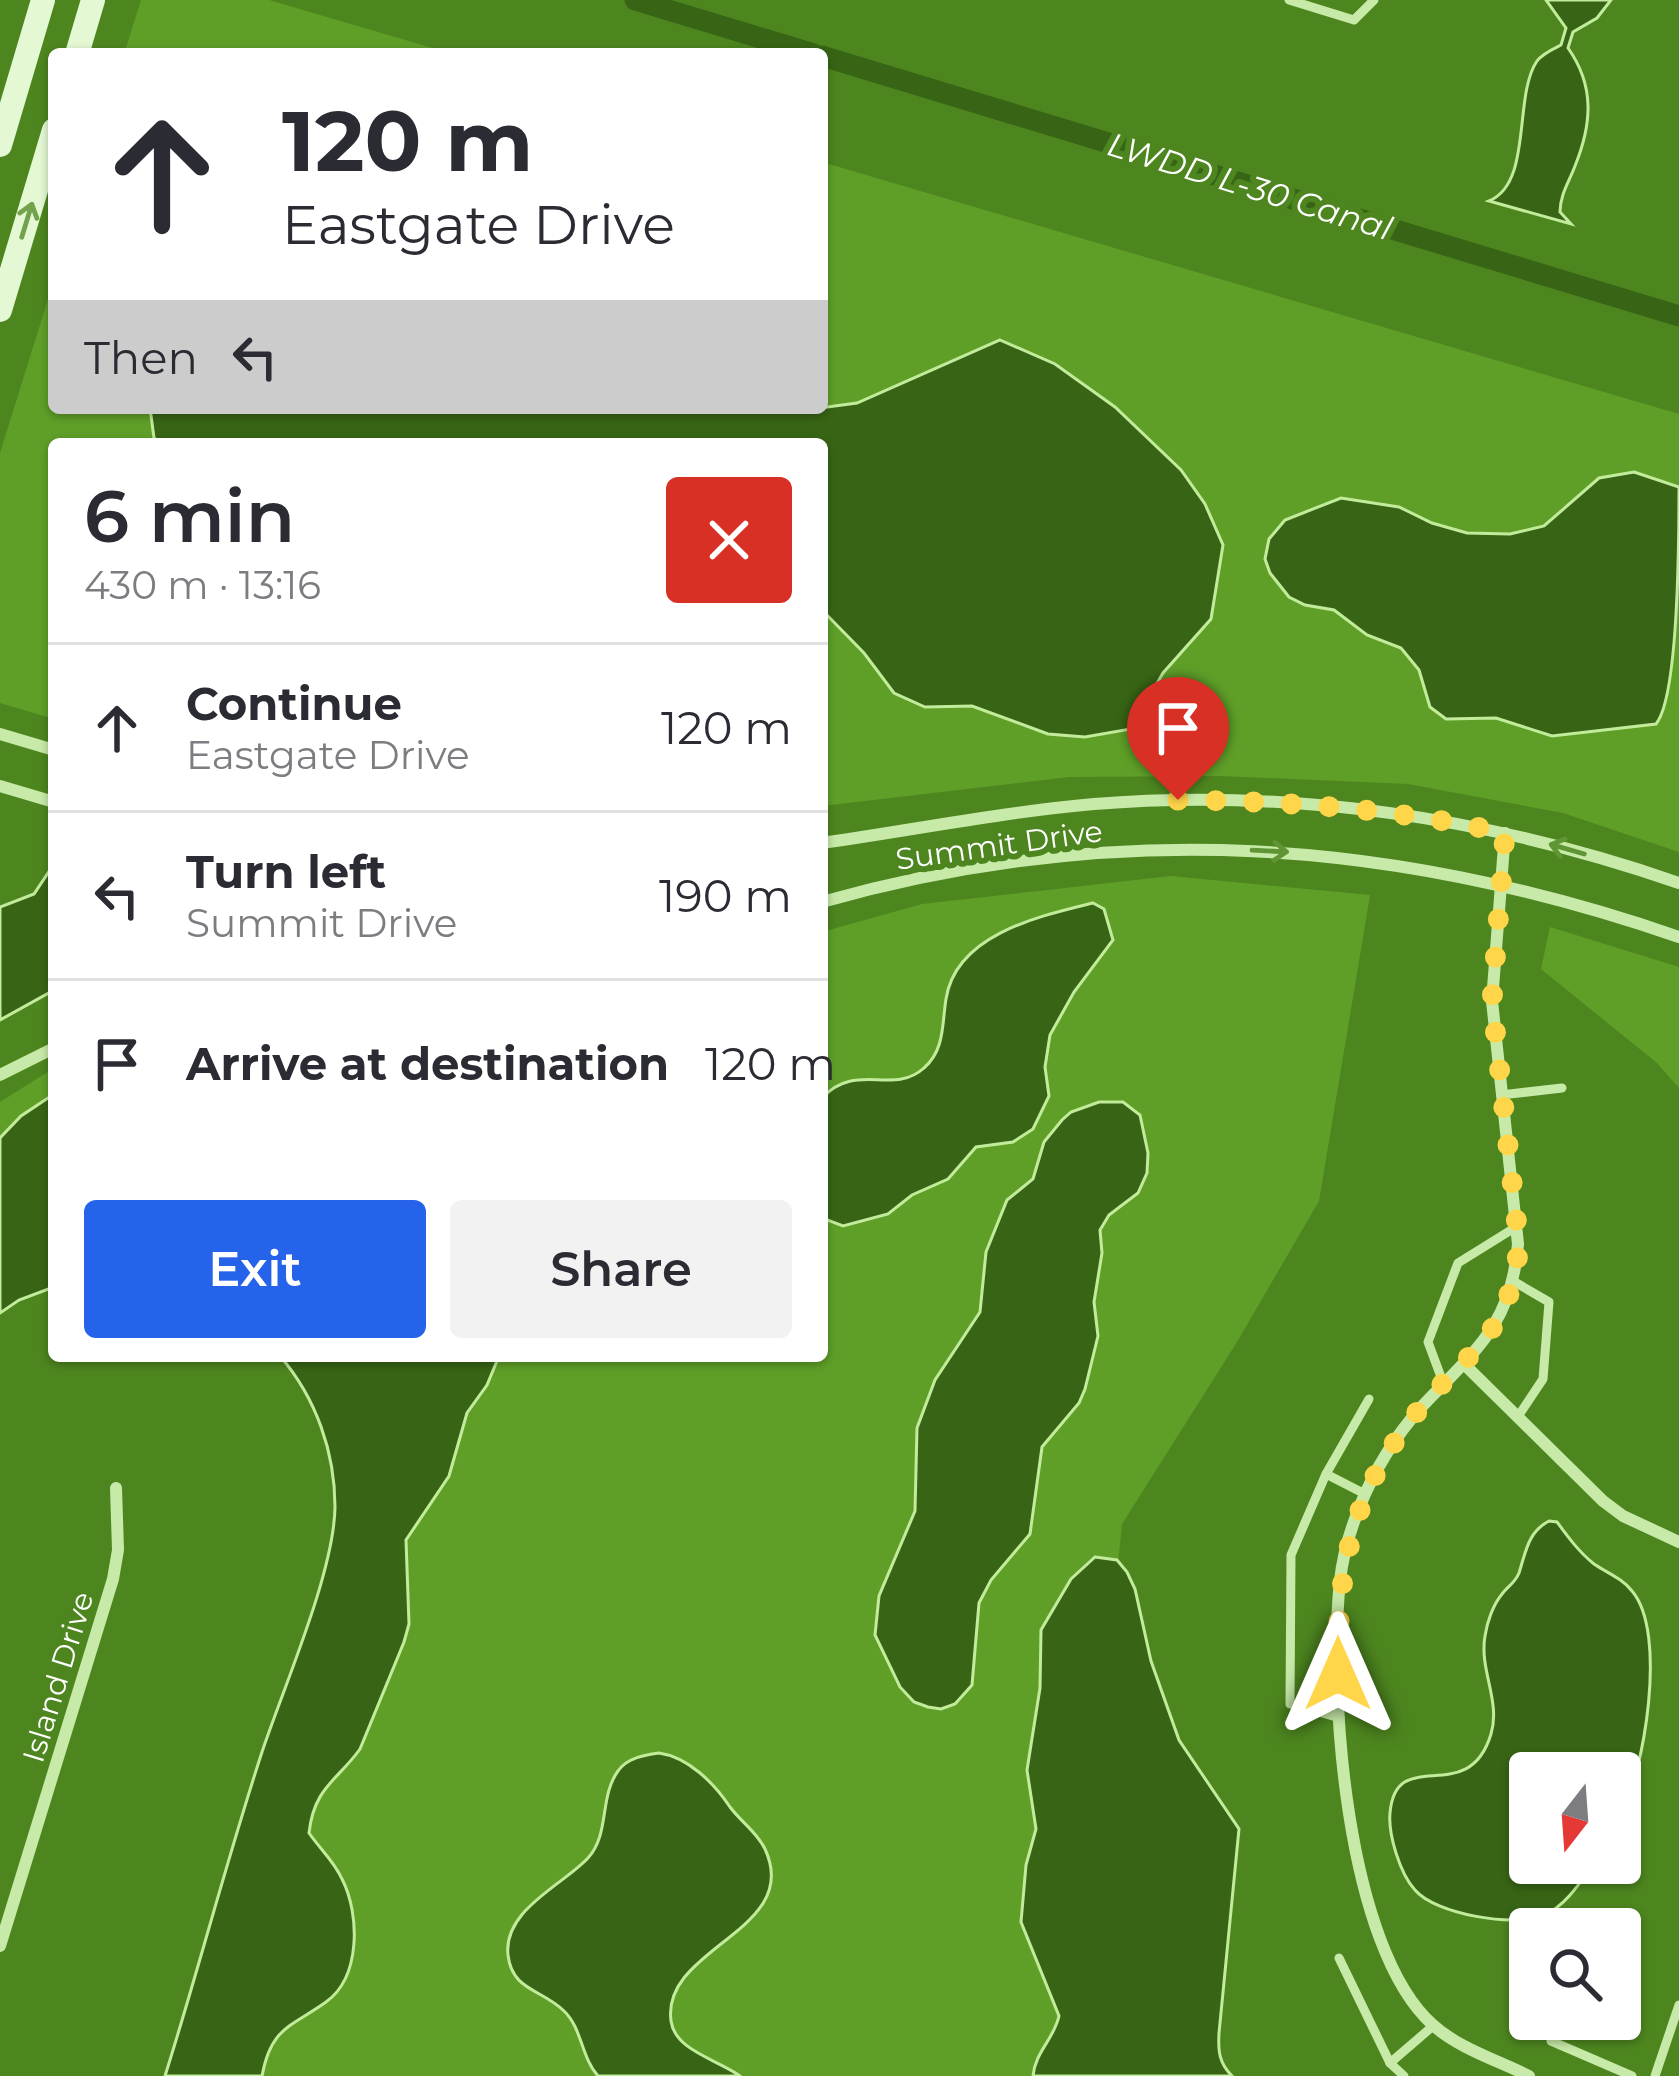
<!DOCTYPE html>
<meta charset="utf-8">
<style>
:root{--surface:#fff;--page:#f2f2f3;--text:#2b2b33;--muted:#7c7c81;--line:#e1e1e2;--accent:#2563eb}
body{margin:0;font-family:Montserrat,sans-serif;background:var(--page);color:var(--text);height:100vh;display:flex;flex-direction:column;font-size:45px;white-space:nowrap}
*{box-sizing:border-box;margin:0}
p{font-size:39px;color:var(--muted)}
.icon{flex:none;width:66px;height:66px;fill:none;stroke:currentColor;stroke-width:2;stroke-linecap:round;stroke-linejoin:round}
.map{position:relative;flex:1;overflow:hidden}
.drawer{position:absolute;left:48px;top:438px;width:780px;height:924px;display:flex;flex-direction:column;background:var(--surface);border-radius:12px;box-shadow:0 3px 9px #0004}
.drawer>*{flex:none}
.banner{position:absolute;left:48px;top:48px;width:780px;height:366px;border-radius:12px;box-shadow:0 3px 9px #0004;background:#fff;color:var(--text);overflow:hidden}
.needle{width:78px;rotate:197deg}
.controls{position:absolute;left:1509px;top:1752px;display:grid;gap:24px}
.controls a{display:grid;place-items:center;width:132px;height:132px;border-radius:12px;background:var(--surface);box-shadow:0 3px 9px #0004;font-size:60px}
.pin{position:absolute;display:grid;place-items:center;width:102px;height:102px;color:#fff;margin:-123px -51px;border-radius:50% 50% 50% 0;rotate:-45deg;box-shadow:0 0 12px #0007}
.pin .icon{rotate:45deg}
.me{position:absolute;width:132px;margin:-66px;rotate:0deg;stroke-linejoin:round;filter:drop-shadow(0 0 9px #0008)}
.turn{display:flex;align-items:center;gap:42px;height:252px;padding:0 36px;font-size:54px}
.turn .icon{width:156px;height:156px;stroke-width:2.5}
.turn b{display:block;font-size:84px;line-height:102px}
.then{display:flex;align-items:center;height:114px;padding:0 36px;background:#0003;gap:24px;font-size:45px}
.round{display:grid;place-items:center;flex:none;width:126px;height:126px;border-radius:12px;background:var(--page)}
.head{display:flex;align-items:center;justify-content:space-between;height:204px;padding:0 36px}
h1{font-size:72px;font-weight:600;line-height:90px}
.primary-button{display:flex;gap:24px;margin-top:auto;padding:24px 36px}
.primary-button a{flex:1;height:138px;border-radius:12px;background:var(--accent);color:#fff;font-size:48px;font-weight:600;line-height:138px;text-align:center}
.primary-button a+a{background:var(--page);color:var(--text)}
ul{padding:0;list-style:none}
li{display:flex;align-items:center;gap:36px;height:168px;padding:0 36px;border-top:3px solid var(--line)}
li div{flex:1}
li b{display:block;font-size:45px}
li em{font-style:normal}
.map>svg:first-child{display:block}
.green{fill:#5f9f28}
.water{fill:#386515;stroke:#c2ec9b;stroke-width:3}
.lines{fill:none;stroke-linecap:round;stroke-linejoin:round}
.canal{stroke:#386515;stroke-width:21}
.lane{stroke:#c7eaa8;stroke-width:9}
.street{stroke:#c7eaa8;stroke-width:12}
.secondary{stroke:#e3f8d3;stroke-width:24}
.oneway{stroke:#72a24c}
.oneway2{stroke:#5f9534}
.route{stroke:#ffd54a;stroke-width:21;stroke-dasharray:0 37.8}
.labels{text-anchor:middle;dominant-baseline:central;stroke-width:12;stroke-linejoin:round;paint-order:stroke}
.street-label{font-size:30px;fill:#fff;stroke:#4d861f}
.water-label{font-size:33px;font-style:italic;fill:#fff;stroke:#4d861f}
</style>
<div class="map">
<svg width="1679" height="2076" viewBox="0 0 1679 2076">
<rect width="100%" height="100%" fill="#4d861f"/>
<g class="green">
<polygon points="141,0 269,0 453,54 124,54"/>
<polygon points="822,162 1679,414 1679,852 1563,813 1408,784 1222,776 1069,777 822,806 822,444 54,444 54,719 0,703 0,453 54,280 54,408 822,408"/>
<polygon points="1171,876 1370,895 1319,1201 1237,1342 1122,1524 1079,1959 1176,2076 183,2076 401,1384 376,1356 822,1356 822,932 922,904"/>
<polygon points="1550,927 1679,967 1679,1088 1657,1063 1541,969"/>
<polygon points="54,1068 54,1212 0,1197 0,1102"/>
</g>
<g class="water">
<path d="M1546,0H1611L1597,18L1573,32L1568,48C1595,86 1592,124 1575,166C1569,182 1560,195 1560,212L1571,224L1489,201C1533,183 1513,96 1537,61C1542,54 1553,49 1561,45L1566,28Z"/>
<polygon points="1000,340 1055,364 1115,407 1181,470 1205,504 1223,545 1211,619 1163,673 1131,729 1085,737 1048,734 972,706 925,707 894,693 864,653 822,610 822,444 162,444 154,438 150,408 805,410 857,403"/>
<path d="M1634,472L1679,487C1679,534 1679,696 1656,724L1552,736L1496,718L1446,719L1430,707L1419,670L1401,648L1367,635L1334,610L1305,605L1289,597L1270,573L1265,559L1269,539L1285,520L1341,498L1399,507L1432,523L1467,533L1510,534L1544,526L1599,478Z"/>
<polygon points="54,864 54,990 0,1020 0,907 34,894"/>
<path d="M1093,903L1104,909L1113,940L1074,992L1050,1035L1045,1067L1049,1096L1033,1129L1013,1142L976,1147L948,1179L912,1195L888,1214L843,1226L822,1218V1098C856,1061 893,1096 924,1068C945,1050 942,1023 946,999C956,934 1040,916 1093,903Z"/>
<polygon points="54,1094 54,1287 19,1300 0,1313 0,1138 21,1116"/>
<polygon points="1099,1102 1123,1102 1140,1115 1148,1153 1147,1173 1138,1193 1109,1215 1100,1230 1102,1253 1094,1302 1098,1336 1085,1389 1079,1403 1042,1447 1030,1534 991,1580 979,1603 972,1685 955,1704 941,1709 928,1707 914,1702 900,1687 875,1635 879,1596 915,1511 917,1428 935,1380 980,1312 986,1252 1007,1200 1033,1179 1044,1142 1062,1120 1071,1112"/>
<path d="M280,1356H499L487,1385L467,1413L449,1476L406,1540L409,1624L404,1642L360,1749C338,1780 314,1787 309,1833C320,1849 334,1861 342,1879C360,1914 361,1977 326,2002C291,2027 271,2027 262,2076H165C199,1968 227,1859 262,1752C284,1686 334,1573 335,1507C335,1452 316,1398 280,1356Z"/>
<path d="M1549,1521L1557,1522C1568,1537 1579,1552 1594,1564C1607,1573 1622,1578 1632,1591C1668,1633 1644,1772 1620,1818V1773H1530V1863H1594C1581,1881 1566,1906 1544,1915C1515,1928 1435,1914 1415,1890C1400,1874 1388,1834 1390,1813C1396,1743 1468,1810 1491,1734C1501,1701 1479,1670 1485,1636C1487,1622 1493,1605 1502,1594C1508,1586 1515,1583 1519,1573C1526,1551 1528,1532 1549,1521Z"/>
<path d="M1095,1557L1117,1560L1127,1572L1135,1589L1151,1661L1179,1740L1239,1829L1219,2033C1218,2051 1219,2063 1232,2076H1033C1035,2052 1054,2039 1059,2016L1021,1922L1026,1865L1036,1829L1027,1770L1040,1688L1041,1630L1071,1579Z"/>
<path d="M659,1753C688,1757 714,1783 730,1807C741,1822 757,1832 765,1849C803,1931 661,1947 671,2021C675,2051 719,2060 740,2076H598C581,2057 582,2028 564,2011C542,1989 512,1991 508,1955C503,1910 563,1885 588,1858C610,1834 599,1797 618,1771C627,1758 644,1755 659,1753Z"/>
</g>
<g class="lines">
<g class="canal">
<polyline points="635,0 814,54"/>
<polyline points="822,56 1679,316"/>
</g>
<g class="lane">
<polyline points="1289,0 1354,20 1374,0"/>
<polyline points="1501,1095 1562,1088"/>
<polyline points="1513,1281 1549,1302 1543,1379 1517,1418"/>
<polyline points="1444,1385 1428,1342 1458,1263 1516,1227"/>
<polyline points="1326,1474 1291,1555 1290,1704 1340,1718"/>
<polyline points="1365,1494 1326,1474 1369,1399"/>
<polyline points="1339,1958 1390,2063 1433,2026"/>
<polyline points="1551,2041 1632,2076"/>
<polyline points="1390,2063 1404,2076"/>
<polyline points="1655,2076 1679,2005"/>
</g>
<g class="street">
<polyline points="0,734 54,750"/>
<polyline points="0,786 54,802"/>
<path d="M1505,833L1492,1001L1518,1244C1512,1319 1481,1346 1431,1397C1404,1424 1381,1459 1365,1494C1353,1521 1343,1552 1340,1581C1328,1692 1346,1948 1433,2025C1458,2048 1499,2061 1529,2076"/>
<path d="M822,843C913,830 1003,812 1094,804C1292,788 1492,818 1679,883"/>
<path d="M822,902C1116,819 1392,838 1679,937"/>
<polyline points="0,1075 54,1048"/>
<polyline points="1465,1365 1603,1501 1623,1516 1679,1542"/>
<polyline points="0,1946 113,1579 118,1550 116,1488"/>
</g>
<g class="secondary">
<polyline points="77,54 93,0"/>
<polyline points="0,145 43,0"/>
<polyline points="0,310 54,130"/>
</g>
</g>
<defs><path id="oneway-shaft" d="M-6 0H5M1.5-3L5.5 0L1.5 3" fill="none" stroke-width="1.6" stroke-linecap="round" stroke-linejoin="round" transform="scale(3)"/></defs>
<use class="oneway" href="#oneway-shaft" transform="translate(27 220) rotate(-73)"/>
<g class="oneway2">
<use href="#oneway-shaft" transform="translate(1567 849) rotate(-164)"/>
<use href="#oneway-shaft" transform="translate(1270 851) rotate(3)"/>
</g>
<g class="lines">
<path class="route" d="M1178,800C1288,801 1398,809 1505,833L1492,1001L1519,1244C1510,1342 1463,1352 1410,1421C1349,1500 1337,1576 1338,1674"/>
</g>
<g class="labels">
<g class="street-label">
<text transform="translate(999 845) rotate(-8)">Summit Drive</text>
<text transform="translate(58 1677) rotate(-73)">Island Drive</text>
</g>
<g class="water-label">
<text transform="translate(1250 186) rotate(17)">LWDD L-30 Canal</text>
</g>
</g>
</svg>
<div class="controls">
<a><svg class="needle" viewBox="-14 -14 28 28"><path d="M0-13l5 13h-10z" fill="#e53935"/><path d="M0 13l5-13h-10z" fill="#7c7c81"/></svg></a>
<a><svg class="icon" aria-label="search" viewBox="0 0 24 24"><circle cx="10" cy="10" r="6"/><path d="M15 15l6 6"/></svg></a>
</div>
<div class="pin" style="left:1178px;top:800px;background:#d93025"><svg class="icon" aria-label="arrive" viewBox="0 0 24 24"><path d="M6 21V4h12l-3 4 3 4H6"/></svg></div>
<svg class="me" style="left:1338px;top:1674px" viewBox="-20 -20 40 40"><path d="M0-17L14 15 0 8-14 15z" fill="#ffd54a" stroke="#fff" stroke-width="4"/></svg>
<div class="banner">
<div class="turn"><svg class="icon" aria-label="ahead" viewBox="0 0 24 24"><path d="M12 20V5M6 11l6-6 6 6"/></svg><div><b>120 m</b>Eastgate Drive</div></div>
<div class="then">Then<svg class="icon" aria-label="left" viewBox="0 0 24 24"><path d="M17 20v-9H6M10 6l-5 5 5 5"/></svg></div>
</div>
<section class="drawer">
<div class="head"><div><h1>6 min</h1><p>430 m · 13:16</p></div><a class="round" style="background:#d93025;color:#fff"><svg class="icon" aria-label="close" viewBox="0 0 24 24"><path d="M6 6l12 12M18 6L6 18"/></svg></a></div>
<ul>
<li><svg class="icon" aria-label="ahead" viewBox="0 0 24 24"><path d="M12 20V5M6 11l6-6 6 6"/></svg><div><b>Continue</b><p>Eastgate Drive</p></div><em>120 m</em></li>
<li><svg class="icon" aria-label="left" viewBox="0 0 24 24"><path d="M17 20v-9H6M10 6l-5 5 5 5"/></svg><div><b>Turn left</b><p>Summit Drive</p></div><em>190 m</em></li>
<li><svg class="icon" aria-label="arrive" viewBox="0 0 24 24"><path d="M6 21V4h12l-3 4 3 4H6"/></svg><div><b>Arrive at destination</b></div><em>120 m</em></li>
</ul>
<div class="primary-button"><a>Exit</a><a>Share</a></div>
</section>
</div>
